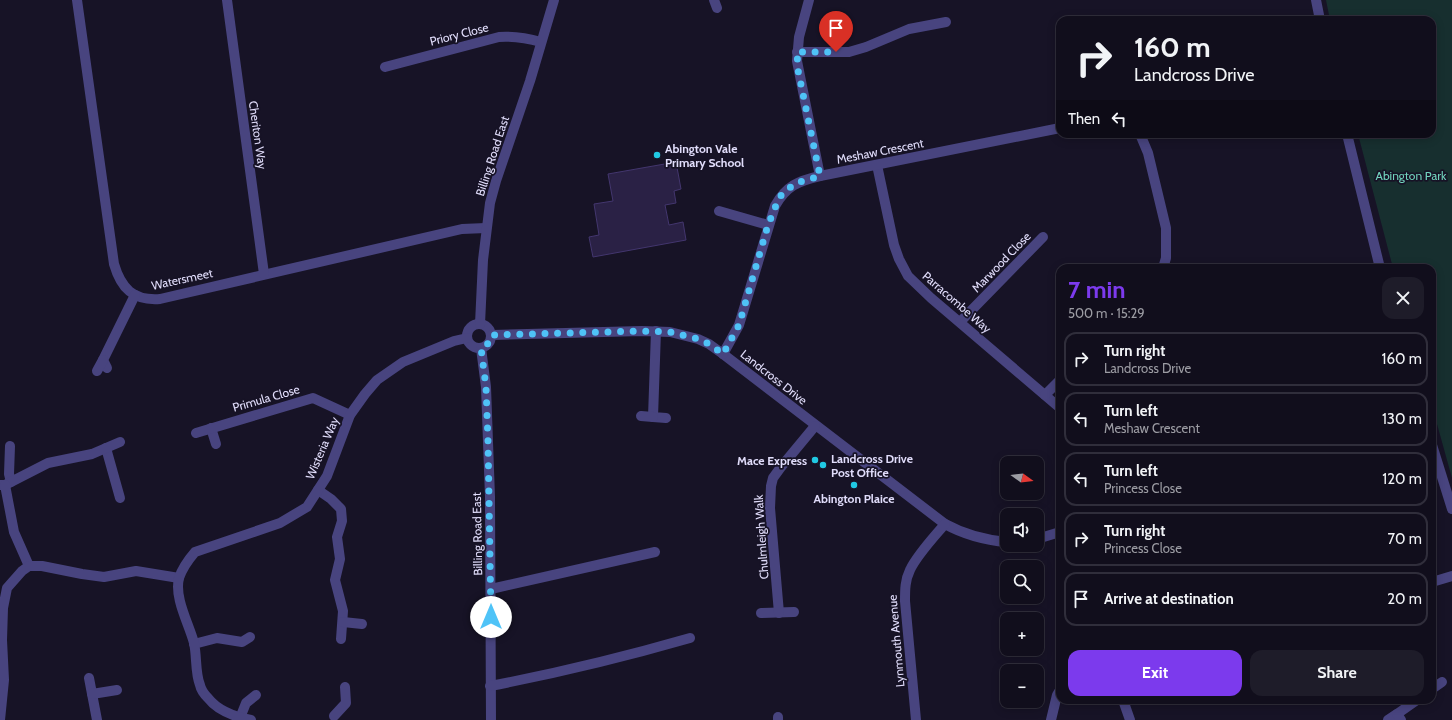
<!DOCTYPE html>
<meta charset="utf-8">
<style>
:root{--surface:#110e1c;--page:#1e1c29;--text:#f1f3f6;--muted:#9c9ca3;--line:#302e3b;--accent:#7c3aed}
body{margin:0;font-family:Cabin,sans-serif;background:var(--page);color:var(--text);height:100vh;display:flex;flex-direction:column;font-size:15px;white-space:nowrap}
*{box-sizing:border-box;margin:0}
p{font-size:13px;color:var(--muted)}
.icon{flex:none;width:22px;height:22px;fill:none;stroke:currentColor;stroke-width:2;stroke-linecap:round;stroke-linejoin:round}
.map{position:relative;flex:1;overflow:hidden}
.details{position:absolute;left:1056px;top:264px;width:380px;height:440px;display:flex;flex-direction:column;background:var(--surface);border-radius:12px;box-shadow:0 2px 10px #0003,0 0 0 1px var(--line)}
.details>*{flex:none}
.banner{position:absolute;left:1056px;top:16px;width:380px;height:122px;border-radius:12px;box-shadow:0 2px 10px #0003,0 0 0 1px var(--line);background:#110e1c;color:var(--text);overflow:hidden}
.needle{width:26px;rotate:105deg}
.buttons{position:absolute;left:1000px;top:456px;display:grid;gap:8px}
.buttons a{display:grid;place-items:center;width:44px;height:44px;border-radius:8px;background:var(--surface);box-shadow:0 2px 10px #0003,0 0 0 1px var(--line);font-size:20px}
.pin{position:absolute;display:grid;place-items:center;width:34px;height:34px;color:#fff;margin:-41px -17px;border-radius:50% 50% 50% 0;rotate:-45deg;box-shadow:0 0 4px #0007}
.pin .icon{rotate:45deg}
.me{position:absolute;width:44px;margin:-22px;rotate:0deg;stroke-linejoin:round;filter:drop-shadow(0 0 3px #0008)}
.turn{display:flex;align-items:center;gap:14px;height:84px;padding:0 12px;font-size:18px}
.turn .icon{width:52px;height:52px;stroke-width:2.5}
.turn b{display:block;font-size:28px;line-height:34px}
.then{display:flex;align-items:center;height:38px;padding:0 12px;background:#0003;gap:8px;font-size:15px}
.round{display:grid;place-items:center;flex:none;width:42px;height:42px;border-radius:12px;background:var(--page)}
.headline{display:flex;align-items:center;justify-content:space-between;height:68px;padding:0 12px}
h1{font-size:24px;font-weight:700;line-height:30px;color:var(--accent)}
.action{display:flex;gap:8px;margin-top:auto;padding:8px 12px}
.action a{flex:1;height:46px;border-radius:12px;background:var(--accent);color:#fff;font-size:16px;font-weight:700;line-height:46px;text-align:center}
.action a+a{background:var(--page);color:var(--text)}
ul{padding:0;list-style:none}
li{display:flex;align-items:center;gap:12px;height:54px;margin:0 8px 6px;padding:0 4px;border:2px solid var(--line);border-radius:12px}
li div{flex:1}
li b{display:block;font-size:15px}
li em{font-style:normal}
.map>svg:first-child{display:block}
.green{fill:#172f2f}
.building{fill:#2a2145;stroke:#43366e}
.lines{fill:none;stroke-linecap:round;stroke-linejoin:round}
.minor{stroke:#48447f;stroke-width:10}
.route{stroke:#4fc3f7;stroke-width:7;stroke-dasharray:0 12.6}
.poi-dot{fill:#20c9e3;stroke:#171326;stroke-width:1.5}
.labels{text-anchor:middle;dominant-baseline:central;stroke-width:3.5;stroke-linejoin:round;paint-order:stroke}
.street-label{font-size:12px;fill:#e1ddfb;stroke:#171326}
.poi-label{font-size:12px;font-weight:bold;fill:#e1ddfb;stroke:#171326;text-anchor:start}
.park-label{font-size:12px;fill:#71d3bd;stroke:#171326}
</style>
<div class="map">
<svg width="1452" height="720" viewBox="0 0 1452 720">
<rect width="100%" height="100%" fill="#171326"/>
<polygon class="green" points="1326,0 1452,0 1452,478 1432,406 1432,268 1393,268 1358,134 1432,134 1432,20 1330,20"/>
<polygon class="building" points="676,162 681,189 674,191 676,203 665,205 669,225 683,222 686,240 593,257 589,237 599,235 594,204 613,201 608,174"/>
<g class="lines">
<g class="minor">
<path d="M77,0L114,264C121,288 133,301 160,299L462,229L486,228"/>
<polyline points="227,0 264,274"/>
<polyline points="714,0 717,8"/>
<polyline points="809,0 799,37 797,61 820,176"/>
<polyline points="1316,0 1320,20"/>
<polyline points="797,52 849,52 866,47 909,29 946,22"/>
<path d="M385,67L499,37C515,36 527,38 541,42"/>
<polyline points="1140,134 1148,153 1166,228 1166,258 1163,268"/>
<polyline points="1347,134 1380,268"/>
<polyline points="877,165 894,245 899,259 908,276 931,298 1060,408"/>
<polyline points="719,211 768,225"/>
<polyline points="960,322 1043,237"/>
<circle cx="479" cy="336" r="12"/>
<polyline points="480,324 483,260 490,203 496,181 530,81 554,0"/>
<polyline points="656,331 653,417 666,418"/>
<path d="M492,335L642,331L670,332L698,339L709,344L723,354L945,524C965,535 984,540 1007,542"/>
<polyline points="481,348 486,387 490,497 491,720"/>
<path d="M723,354L739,325L775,206C786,186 798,181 820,176L1060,128"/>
<polyline points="107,368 103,360 135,295"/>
<polyline points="97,371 103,360"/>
<polyline points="1045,395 1060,380"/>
<polyline points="641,416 653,417"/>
<polyline points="211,428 216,444"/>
<polyline points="196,433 313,398 350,415"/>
<polyline points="1432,445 1452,509"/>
<polyline points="10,446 9,474 11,482"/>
<polyline points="106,448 120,498"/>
<polyline points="0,485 5,485 48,463 92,454 120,442"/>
<polyline points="5,485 14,532 29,566"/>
<polyline points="318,490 331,499 341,509 342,521 337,537 340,559 335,580 343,611 341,639"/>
<polyline points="1037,539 1060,532"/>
<polyline points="1432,582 1452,576"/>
<polyline points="491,589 655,552"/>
<polyline points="761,613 794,612"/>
<polyline points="779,613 770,508 771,486 773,478 781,467 815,426"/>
<polyline points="343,622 362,624"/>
<polyline points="194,644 217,638 242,642 250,637"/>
<polyline points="89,678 97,720"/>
<path d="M490,686C558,673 624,657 690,638"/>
<polyline points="1432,689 1442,682"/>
<polyline points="92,694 117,690"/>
<polyline points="1123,700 1130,720"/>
<polyline points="334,716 346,703 345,687"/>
<polyline points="778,717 778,720"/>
<polyline points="240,718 246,703 256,695"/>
<polyline points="0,720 4,680 2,640 3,608 7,588 22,571 29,566 42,566 82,574 104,577 136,571 179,578"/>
<path d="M251,720C236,717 218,711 208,698C205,695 201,690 200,685C195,673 197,656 194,643C189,624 174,598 179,578C182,569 189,559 195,552L280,523L307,507L327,476L350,415L365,394L377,380L403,362L454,341L467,338"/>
<path d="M916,720L905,601C905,590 905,580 910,570C917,555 934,537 945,524"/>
<polyline points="1051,720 1057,695 1060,690"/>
<polyline points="1388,720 1397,714"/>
<polyline points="1401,720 1397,714 1417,700"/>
</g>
</g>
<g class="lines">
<path class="route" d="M491,617L488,441L486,387L481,348C488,345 490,342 492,335L642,331L670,332L698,339L709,344L723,354L739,325L768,225L779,198L784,192L796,183L820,176L798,70L797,52H836"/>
</g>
<g class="poi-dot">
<circle cx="657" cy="155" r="4"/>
<circle cx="815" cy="460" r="4"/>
<circle cx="823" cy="465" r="4"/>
<circle cx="854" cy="485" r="4"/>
</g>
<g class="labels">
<g class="street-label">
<text transform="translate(459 34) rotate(-14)">Priory Close</text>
<text transform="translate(258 135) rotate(82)">Cheriton Way</text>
<text transform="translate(880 151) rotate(-11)">Meshaw Crescent</text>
<text transform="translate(492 156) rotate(-72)">Billing Road East</text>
<text transform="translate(1001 262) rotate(-46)">Marwood Close</text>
<text transform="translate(182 279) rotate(-12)">Watersmeet</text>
<text transform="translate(957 302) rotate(41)">Parracombe Way</text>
<text transform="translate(774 377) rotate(38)">Landcross Drive</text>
<text transform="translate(266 398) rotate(-16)">Primula Close</text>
<text transform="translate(322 448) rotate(-67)">Wisteria Way</text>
<text transform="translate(477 534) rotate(-91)">Billing Road East</text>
<text transform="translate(761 537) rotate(-94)">Chulmleigh Walk</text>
<text transform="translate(896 641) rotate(-95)">Lynmouth Avenue</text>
</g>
<g class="poi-label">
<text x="665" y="148">Abington Vale<tspan x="665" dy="14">Primary School</tspan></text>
<text x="831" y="458">Landcross Drive<tspan x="831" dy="14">Post Office</tspan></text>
<text x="807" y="460" text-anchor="end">Mace Express</text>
<text x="854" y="498" text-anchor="middle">Abington Plaice</text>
</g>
<g class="park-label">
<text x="1411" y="175">Abington Park</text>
</g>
</g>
</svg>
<div class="buttons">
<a><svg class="needle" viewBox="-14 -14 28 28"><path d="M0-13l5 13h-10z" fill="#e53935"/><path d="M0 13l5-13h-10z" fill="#9c9ca3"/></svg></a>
<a><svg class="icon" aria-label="sound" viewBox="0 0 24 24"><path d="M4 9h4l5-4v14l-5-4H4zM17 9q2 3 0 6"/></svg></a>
<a><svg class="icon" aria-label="search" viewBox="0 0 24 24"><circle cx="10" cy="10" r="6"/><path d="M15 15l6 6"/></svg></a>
<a>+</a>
<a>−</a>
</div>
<div class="pin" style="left:836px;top:52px;background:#d93025"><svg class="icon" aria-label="arrive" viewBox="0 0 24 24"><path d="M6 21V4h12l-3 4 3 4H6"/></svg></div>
<svg class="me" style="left:491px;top:617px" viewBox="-20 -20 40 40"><circle r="19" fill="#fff"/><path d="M0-13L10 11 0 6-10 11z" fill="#4fc3f7"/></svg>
<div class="banner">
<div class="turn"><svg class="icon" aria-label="right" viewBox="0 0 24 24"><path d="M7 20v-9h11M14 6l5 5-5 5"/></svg><div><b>160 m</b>Landcross Drive</div></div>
<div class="then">Then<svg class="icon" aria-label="left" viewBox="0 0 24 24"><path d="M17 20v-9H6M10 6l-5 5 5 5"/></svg></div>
</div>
<section class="details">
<div class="headline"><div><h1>7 min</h1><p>500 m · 15:29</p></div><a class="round"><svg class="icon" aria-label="close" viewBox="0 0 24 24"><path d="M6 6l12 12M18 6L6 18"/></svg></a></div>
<ul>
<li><svg class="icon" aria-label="right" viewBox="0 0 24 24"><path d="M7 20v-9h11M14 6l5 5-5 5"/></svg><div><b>Turn right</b><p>Landcross Drive</p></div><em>160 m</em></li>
<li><svg class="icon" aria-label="left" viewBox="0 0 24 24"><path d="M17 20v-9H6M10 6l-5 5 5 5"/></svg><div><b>Turn left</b><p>Meshaw Crescent</p></div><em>130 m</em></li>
<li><svg class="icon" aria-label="left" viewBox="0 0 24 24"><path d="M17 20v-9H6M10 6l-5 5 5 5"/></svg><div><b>Turn left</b><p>Princess Close</p></div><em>120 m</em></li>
<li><svg class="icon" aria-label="right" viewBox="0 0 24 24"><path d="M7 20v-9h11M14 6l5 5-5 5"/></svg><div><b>Turn right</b><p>Princess Close</p></div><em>70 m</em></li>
<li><svg class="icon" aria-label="arrive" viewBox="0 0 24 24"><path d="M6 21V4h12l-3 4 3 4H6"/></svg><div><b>Arrive at destination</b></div><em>20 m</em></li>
</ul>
<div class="action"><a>Exit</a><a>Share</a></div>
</section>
</div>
